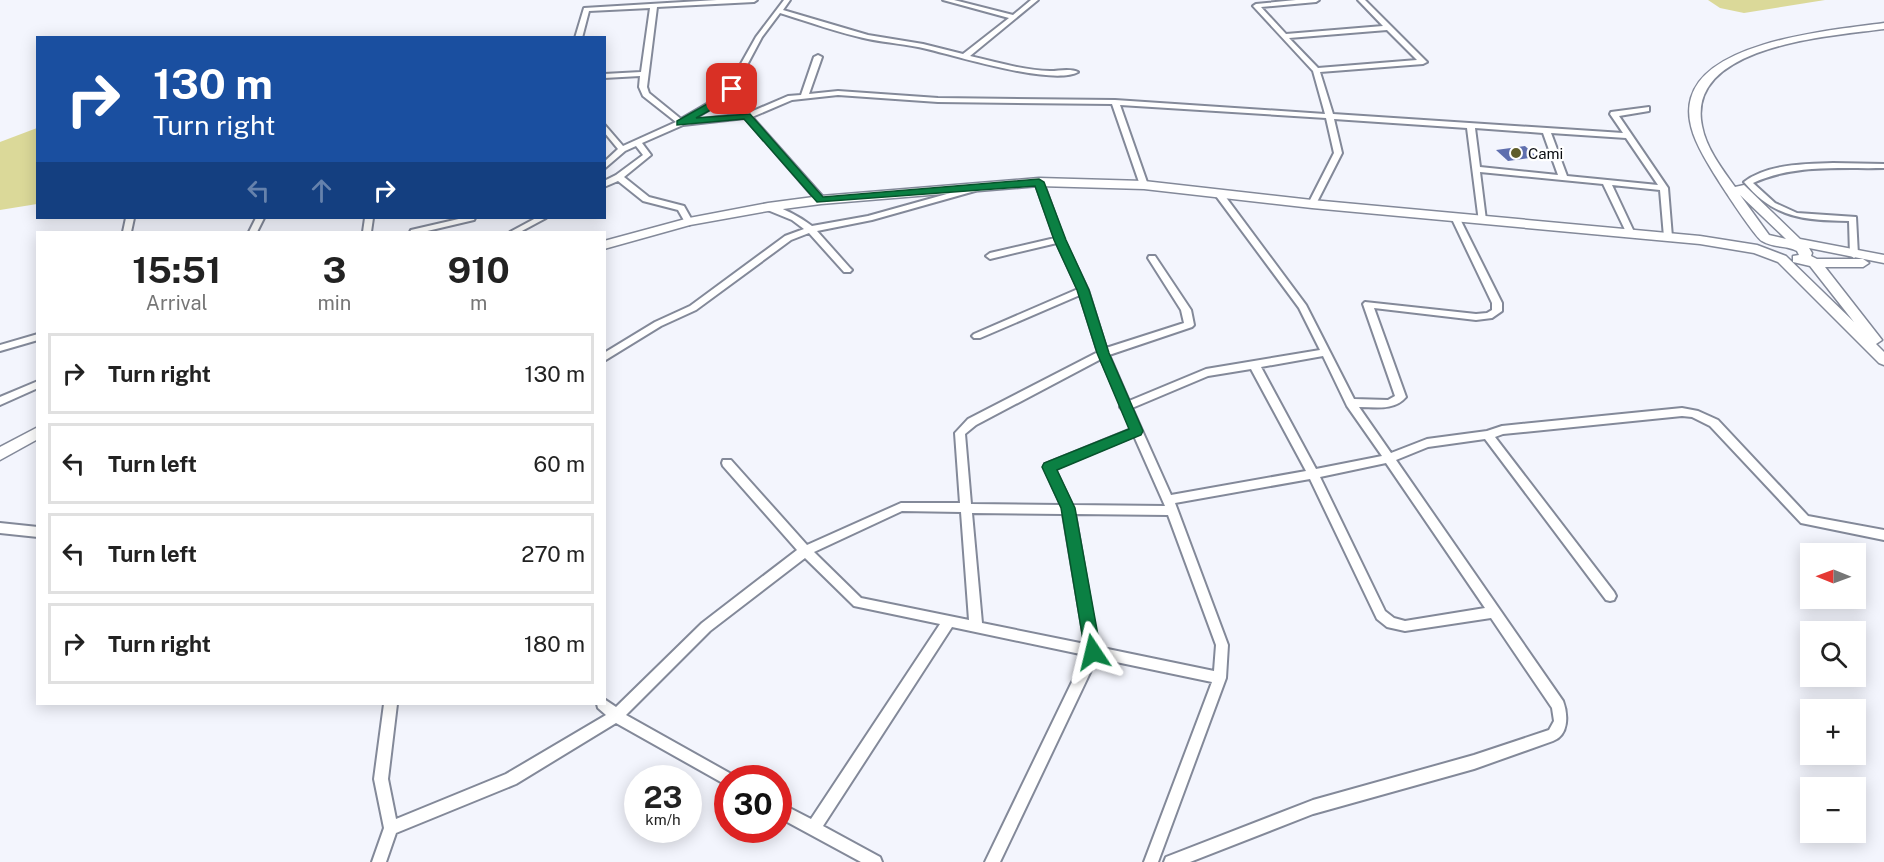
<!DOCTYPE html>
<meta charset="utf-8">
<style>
:root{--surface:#fff;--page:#f6f6f6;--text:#222;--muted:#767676;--line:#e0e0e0}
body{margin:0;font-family:"Public Sans",sans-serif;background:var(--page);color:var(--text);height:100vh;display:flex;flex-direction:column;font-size:22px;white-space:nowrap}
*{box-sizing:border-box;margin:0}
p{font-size:20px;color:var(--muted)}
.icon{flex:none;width:33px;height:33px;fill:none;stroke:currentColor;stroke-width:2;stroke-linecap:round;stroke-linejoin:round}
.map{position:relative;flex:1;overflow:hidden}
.side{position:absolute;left:36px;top:231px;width:570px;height:474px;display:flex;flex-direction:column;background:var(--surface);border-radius:0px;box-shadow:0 3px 15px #0003}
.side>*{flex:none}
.top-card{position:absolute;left:36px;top:36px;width:570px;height:183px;border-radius:0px;box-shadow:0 3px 15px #0003;background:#1a4fa0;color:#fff;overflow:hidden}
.needle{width:39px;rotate:271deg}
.buttons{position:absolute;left:1800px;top:543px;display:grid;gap:12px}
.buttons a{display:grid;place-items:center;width:66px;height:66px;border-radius:0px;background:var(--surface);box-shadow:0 3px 15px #0003;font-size:30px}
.speed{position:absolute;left:624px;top:765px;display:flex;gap:12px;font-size:30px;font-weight:700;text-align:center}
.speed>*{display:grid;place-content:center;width:78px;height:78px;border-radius:50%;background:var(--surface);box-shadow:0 3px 15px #0003;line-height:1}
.speed small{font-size:15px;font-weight:400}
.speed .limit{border:9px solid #d22;background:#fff;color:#111}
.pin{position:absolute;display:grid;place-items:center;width:51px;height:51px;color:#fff;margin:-26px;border-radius:12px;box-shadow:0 3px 9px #0006}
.me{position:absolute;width:66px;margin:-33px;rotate:350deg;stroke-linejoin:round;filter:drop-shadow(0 0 4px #0008)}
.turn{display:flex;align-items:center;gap:21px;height:126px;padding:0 18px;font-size:27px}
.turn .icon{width:78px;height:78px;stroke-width:2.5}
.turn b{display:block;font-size:42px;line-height:51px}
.lanes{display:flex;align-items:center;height:57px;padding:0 18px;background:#0003;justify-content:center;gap:30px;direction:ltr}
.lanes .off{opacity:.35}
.eta{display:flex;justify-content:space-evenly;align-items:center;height:102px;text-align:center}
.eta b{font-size:36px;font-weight:700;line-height:42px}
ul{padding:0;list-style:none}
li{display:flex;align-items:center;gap:18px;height:81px;margin:0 12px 9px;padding:0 6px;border:3px solid var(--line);border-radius:0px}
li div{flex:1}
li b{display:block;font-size:22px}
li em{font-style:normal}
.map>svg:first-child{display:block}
.green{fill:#dbd999}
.building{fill:#5f6fae}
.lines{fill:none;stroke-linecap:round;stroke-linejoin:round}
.street-casing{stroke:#838999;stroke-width:4}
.secondary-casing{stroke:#838999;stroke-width:3}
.street{fill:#fff;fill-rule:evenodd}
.secondary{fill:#fff;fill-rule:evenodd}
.route{fill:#0b8043;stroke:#07532c;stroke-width:1.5}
.poi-dot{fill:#5f5d2a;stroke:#fff;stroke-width:2}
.labels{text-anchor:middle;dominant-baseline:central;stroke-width:4.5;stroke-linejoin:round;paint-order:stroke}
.far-poi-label{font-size:15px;fill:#0b0d12;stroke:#fff;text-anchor:start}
</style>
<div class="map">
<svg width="1884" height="862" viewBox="0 0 1884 862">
<rect width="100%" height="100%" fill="#f3f5fd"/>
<g class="green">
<polygon points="1708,0 1825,0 1744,13 1720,8"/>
<polygon points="37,128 37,204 0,210 0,142"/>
</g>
<polygon class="building" points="1525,146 1537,157 1508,161 1496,150"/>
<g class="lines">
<g class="street-casing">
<g id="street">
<path d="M717,0H757L754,2L657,7L647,87L649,93L681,119L724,94L756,37L784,0H790L783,10L868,35L923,44L963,54L1009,18L943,0H954L1013,15L1031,0H1038L970,56C996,62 1022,70 1050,71C1059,71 1070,68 1078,72C1053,86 956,56 927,49C907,44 887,43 868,39C839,33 809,22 780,13L762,37L730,97L692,120L746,114L788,96L801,95L814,57L818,55L822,57L809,94L838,91L938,98L1115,100L1325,114L1313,71L1253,6L1256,4L1296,0H1319L1316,2L1261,7L1286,34L1383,26L1358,0H1365L1427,62L1423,64L1320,72L1333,114L1623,133L1610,114L1611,112L1649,107V111L1619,116L1668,188L1672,237L1668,240L1664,237L1660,190L1612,185L1635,234L1631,237L1627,234L1603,184L1480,172L1486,220L1482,223L1479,222L1467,128L1334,119L1342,153L1316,204L1312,207L1308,204L1334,153L1326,118L1120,105L1148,185L1144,187L1140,185L1112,104L938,102L838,95L792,100L752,117L824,198L825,200L821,203L818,202L745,118L683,125L642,143L651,155L624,177L649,197L684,206L693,222L689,225L686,224L678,210L643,201L618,181L604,187V181L616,175L643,155L636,146L625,151L604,169V162L618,149L604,132V124L623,146L676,122L643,96L639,87L640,76L604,78V74L641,72L650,8L589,11L582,38H575L584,8ZM1387,30L1417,60L1318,68L1289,38ZM1475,128L1543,133L1558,175L1480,167ZM1551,133L1626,138L1658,185L1567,176Z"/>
<path d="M1833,163L1884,164V168C1840,169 1794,164 1753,183L1775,203L1797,213L1856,217L1858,255L1854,258L1850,255L1849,221C1804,220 1775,219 1744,182C1767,164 1804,164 1833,163Z"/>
<path d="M1036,180H1039L1043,182L1064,240L1088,290L1106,348L1184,323L1181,310L1148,258L1149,256H1155L1191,310L1194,325L1192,327L1109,355L1129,401L1206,369L1320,350L1299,308L1216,196V192H1222L1306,305L1354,399L1388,400L1395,396L1363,304L1365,302L1476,314L1487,313L1492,310V303L1451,217L1455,214L1459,217L1502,303V311L1492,318L1476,320L1374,308L1406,397C1394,411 1376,407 1359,407L1391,453L1427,439L1487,431L1502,426L1682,408L1698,411L1718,420L1808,516L1884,530V540L1801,523L1710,426L1692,417L1682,416L1503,434L1495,437L1614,592L1616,596L1614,600L1610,601L1606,600L1485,439L1428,447L1396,460L1563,701C1568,714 1569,735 1553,741L1474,769L1313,814L1190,862H1164L1166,857L1313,800L1474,755L1549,730L1554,721L1552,708L1491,618L1405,631L1387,627L1377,619L1310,479L1175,503L1228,645L1226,678L1158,862H1144L1212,682L1097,658L1000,862H985L1085,655L952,627L823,826L880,857L882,862H861L778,817V802L811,819L940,624L854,606L805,558L710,631L626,715L733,775L734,778H728V786L616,723L516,784L396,833L386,862H372L384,828L374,779L384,704H397L388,779L396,819L506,774L606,715L598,708L597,704H604V699L616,707L702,623L797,550L723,466L722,463L723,460H731L807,545L901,503H960L955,433L968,419L1098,352L1080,295L980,338H974L972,336L974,334L1078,289L1057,243L990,259L986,256L990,253L1055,238L1035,182ZM1323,356L1347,406L1382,456L1316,469L1261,367ZM1101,359L1121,405L1120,407L1123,410L1131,429L1045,464L1044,467L1061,505L971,504L965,434L976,425ZM1251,369L1306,471L1171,495L1132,408L1208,376ZM1134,436L1165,506L1072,505L1055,469ZM1386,463L1485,608L1405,621L1394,618L1385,611L1320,477ZM902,511L961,512L969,620L861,598L814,552ZM972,513L1063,514L1085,644L982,623ZM1075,514L1168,515L1216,645L1214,671L1098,647Z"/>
<path d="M972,187L976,189L975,191L872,220L817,231L850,268L852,270L850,272H844L809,233L791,240L696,310L661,326L604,361V353L655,322L690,306L785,236L804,229L792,220L765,209V205C780,205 800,217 812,226L868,216Z"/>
<polygon points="126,218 134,218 131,232 123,232"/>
<polygon points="256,218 264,218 257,232 249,232"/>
<polygon points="365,218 373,218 371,232 363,232"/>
<polygon points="463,218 475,218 474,220 423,232 410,232 411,230"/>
<polygon points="536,218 546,218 520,232 510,232"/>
<polygon points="38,334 38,340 0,351 0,345"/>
<polygon points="38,381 38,388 0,405 0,397"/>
<polygon points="0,523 38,527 38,537 0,533"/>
</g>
</g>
<g class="secondary-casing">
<g id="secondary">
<path d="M1884,23V29C1831,36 1685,45 1702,126C1706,148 1722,169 1735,187L1744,185L1800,239L1884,255V263L1809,248L1812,253L1811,256L1817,259H1863L1869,263L1863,267H1825L1882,340L1876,344L1884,352V365L1879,363L1778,262L1754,253L1700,244L1312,208L1144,189L1039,186L821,204L768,211L690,225L604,249V241L689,218L768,203L821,196L1039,178L1144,181L1312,200L1700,236L1757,245L1786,256L1854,322L1810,266L1793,262V256L1799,255L1797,251C1786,245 1773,248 1762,241C1754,236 1717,179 1710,167C1698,147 1684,122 1691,98C1707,40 1835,30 1884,23ZM1740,195L1786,239L1769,235Z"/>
<polygon points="38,427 38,439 0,460 0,447"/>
</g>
</g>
<use href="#street" class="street"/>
<use href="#secondary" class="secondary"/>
</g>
<polygon class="route" points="729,87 737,89 725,102 696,118 750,114 823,197 1039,179 1044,182 1066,240 1089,290 1109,353 1143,431 1141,435 1057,470 1075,508 1101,652 1099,657 1093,659 1087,657 1085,652 1061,508 1042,467 1044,463 1129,429 1097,353 1077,290 1054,240 1035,186 817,202 744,119 677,125 677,121 718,98"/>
<circle class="poi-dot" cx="1516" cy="153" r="6"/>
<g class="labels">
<g class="far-poi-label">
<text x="1528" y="153">Cami</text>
</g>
</g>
</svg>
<div class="buttons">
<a><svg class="needle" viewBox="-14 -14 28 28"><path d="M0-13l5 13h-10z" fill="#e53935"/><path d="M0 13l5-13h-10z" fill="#767676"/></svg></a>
<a><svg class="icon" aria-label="search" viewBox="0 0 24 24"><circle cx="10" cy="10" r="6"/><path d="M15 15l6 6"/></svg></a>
<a>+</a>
<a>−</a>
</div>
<div class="speed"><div>23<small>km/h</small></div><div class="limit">30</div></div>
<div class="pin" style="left:732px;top:89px;background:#d93025"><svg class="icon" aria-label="arrive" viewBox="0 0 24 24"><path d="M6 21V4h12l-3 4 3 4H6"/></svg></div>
<svg class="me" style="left:1093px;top:652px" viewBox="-20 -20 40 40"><path d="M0-17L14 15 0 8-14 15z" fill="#0b8043" stroke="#fff" stroke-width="4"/></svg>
<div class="top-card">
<div class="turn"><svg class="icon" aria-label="right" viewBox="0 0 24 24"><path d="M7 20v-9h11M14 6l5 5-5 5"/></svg><div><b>130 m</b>Turn right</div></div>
<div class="lanes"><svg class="icon off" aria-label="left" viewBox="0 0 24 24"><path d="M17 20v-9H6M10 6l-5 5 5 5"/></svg><svg class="icon off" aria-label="ahead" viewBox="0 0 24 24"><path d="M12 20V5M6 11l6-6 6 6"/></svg><svg class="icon" aria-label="right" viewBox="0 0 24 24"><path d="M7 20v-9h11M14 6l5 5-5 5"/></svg></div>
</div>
<section class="side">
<div class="eta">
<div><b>15:51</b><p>Arrival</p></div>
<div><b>3</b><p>min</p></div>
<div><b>910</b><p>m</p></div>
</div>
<ul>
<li><svg class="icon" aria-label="right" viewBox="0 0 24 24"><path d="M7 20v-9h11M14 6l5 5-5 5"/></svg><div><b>Turn right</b></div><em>130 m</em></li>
<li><svg class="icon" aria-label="left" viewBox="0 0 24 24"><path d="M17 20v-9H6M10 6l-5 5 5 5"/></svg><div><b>Turn left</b></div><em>60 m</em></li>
<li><svg class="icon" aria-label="left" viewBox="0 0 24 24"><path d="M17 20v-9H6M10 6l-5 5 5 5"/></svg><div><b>Turn left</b></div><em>270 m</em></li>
<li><svg class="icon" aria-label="right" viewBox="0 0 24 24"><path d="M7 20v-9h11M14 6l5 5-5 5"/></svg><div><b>Turn right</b></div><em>180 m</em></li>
</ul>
</section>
</div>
